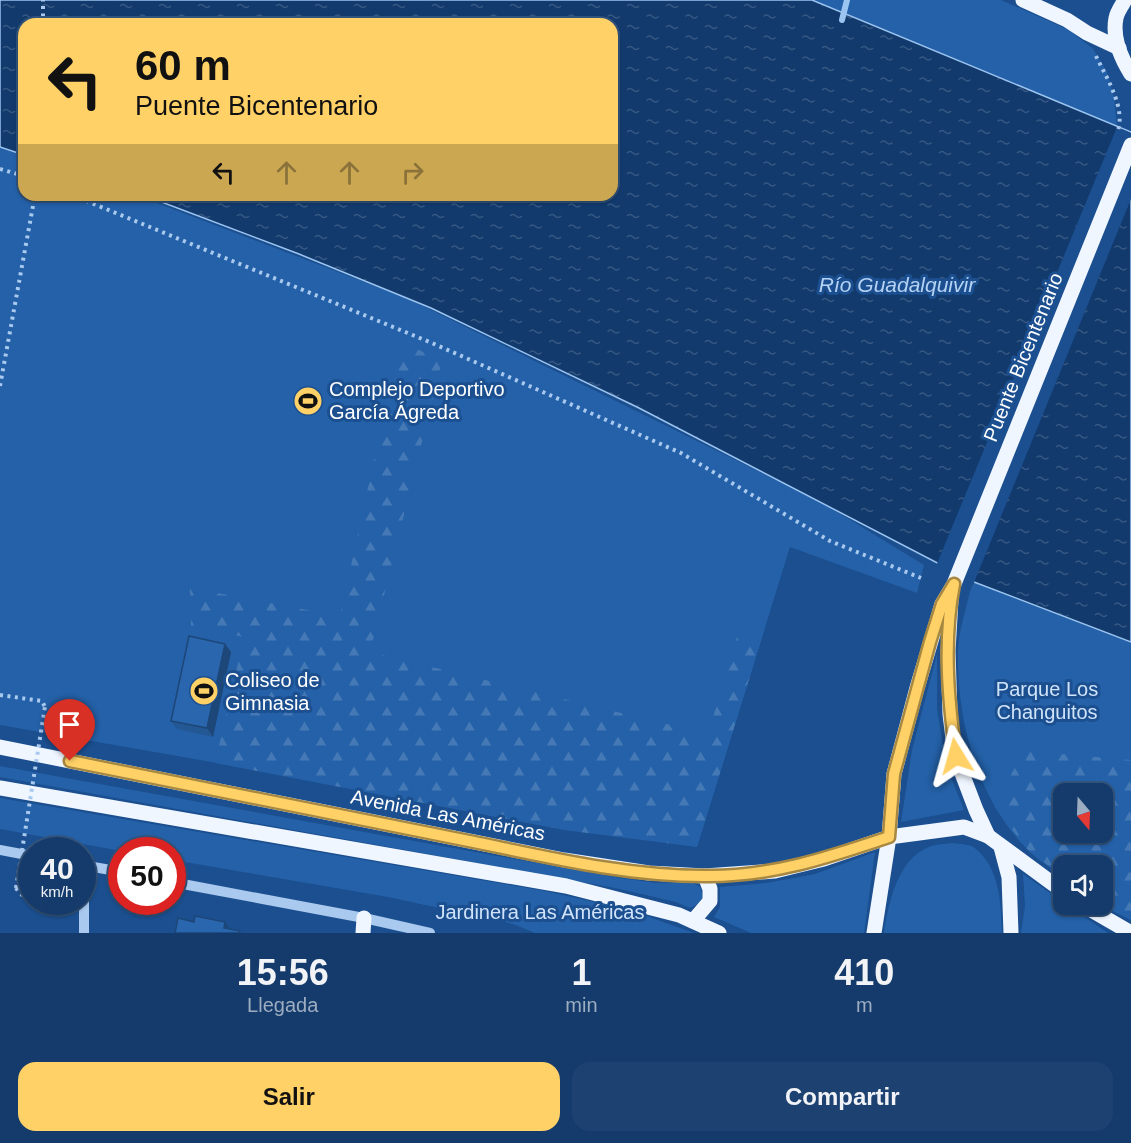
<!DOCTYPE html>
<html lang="es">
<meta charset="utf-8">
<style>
:root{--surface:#143b6b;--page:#1d4271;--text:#f1f3f6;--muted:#9dadc1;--line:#33557e;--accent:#ffd166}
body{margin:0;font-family:Helvetica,sans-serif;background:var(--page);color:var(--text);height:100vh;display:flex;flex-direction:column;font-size:22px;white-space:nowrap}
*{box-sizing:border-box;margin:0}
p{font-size:20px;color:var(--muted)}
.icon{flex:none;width:33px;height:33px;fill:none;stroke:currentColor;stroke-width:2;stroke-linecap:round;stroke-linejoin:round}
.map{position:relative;height:933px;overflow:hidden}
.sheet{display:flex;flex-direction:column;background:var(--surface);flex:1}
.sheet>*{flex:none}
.banner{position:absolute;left:18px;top:18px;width:600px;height:183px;border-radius:18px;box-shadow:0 2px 4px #0004,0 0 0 2px var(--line);background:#ffd166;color:#111;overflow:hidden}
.needle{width:39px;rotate:161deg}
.controls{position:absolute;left:1053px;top:783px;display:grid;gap:12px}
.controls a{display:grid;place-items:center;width:60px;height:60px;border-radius:12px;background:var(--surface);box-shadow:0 2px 4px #0004,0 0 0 2px var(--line);font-size:30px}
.speed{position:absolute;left:18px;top:837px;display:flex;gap:12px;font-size:30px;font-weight:700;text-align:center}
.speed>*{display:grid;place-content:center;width:78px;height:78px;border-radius:50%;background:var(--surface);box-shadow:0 2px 4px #0004,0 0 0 2px var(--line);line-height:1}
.speed small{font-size:15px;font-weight:400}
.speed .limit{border:9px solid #d22;background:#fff;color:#111}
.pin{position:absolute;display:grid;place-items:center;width:51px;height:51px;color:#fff;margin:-62px -26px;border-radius:50% 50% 50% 0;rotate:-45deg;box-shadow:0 0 6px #0007}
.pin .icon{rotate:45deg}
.me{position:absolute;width:66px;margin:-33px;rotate:352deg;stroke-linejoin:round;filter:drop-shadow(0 0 4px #0008)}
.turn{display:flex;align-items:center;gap:21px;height:126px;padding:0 18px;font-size:27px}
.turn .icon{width:78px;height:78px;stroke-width:2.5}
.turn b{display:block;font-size:42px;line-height:51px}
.lanes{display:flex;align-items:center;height:57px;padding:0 18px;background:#0003;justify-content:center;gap:30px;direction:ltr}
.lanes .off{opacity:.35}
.eta{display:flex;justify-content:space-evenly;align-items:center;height:102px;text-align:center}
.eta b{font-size:36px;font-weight:800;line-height:42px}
.button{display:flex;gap:12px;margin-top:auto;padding:12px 18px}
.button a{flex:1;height:69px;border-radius:18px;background:var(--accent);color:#111;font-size:24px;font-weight:800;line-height:69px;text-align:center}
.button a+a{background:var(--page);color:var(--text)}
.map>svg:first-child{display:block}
.green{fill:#2461a8;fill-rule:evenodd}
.forest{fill:url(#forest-firs);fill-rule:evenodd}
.water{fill:url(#water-ripples);stroke:#9cc4f0;stroke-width:1.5}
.pier{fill:#1b4f8f}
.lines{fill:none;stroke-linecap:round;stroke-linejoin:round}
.stream{stroke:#9cc4f0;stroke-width:6}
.path{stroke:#a9c9ee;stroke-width:4;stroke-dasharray:3 4.5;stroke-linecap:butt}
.minor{stroke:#a9c9ee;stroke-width:10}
.major{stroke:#f0f6ff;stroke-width:15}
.path-bridge{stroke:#a9c9ee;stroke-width:4;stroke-dasharray:3 4.5;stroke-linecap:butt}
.wall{fill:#245895}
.shaded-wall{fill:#1d4779}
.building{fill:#2a66ad;stroke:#1d4779;stroke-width:1.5}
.route-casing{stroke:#a68842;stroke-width:15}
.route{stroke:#ffd166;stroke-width:10}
.labels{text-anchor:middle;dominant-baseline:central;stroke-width:6;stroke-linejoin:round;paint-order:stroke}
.street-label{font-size:20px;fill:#fff;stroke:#1b4f8f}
.poi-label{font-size:20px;fill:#fff;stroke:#1b4f8f;text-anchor:start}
.park-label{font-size:20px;fill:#cfe3fa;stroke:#1b4f8f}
.water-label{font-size:21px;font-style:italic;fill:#b5d3f5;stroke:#1b4f8f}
</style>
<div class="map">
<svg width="1131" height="933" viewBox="0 0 1131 933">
<defs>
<pattern id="forest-firs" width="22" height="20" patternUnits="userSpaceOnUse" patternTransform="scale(1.5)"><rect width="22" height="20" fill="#2461a8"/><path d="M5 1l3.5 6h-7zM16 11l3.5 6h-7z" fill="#4579b5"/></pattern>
<pattern id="water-ripples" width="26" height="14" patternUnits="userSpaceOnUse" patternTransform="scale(1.5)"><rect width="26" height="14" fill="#123a6d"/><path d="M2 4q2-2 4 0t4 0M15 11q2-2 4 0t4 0" fill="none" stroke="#365883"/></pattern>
</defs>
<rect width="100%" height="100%" fill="#1b4f8f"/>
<g class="green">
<polygon points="811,0 1001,0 1069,30 1093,49 1107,72 1114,97 1117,127"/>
<polygon points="0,146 24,154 24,195 136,195 409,299 821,502 924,565 917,593 790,547 697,847 0,725"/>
<path d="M974,582L1131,642V920L1101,905L1102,904V866H1064L1063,877C1052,868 1037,860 1027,849C977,799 956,718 958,649C959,630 966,609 970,591ZM1064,794H1102V832H1064Z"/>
<polygon points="937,654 937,709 946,765 964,810 901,822 912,750"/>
<polygon points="0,766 614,877 656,883 692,882 700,887 703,897 698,904 690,908 676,902 615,888 0,777"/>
<polygon points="0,798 545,891 630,910 694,933 535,933 513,924 388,897 173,860 172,850 121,851 0,829"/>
<path d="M953,843C960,844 971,844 976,849C1000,869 1001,904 1002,933H884C888,904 898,858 929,847C936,844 945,844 953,843Z"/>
<polygon points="875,852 864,933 751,933 714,917 720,907 720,887 766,883 815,874"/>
<polygon points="1023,874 1063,902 1064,904 1067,905 1108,933 1021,933 1025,906"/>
</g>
<g class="forest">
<polygon points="400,341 442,361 370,652 708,734 740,627 764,631 697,847 564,830 215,763 244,637 191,626 190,588 340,616"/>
<path d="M1024,751L1131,760V920L1101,905L1102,904V866H1064L1063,877L1027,849L994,806ZM1064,794H1102V832H1064Z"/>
</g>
<polygon class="water" points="0,0 812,0 1131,132 1131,642 974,582 639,408 431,308 299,254 143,195 612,195 612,24 24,24 24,155 0,147"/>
<polygon class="pier" points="1117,127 1131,133 1131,199 973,585 936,566"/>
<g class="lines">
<polyline class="stream" points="842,20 847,0"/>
<g class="path">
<polyline points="43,24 43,0"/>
<path d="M1096,56C1106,77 1127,109 1117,133"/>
<polyline points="0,169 24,176"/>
<polyline points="72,195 432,343 681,453 830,541 921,578"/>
<polyline points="0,386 35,195"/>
<polyline points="0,695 42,701 45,707"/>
<polyline points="16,888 20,894 28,897 32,895"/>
</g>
<g class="minor">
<polyline points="0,850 32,856"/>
<polyline points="82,865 122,872"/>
<polyline points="172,882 364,918 430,933"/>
<polyline points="84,933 84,865"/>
</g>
<g class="major">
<polyline points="1023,0 1067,20 1087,33 1119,48"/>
<path d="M1125,0C1122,5 1117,12 1116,18C1112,38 1121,58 1131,74"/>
<polyline points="951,600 948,651 950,714 955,755 976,810 988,836"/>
<polyline points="0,747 564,860 649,873 705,876 775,871 824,859 889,837 964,827 988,836 1064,892"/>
<polyline points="0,788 566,886 679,915 719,933"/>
<polyline points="1001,847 1009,877 1011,933"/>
<polyline points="1081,904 1131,933"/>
<polyline points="693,921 710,901 710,889 705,876"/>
<polyline points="363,933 364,918"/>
<polyline points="874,933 889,837 894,774 917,688 942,604 954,584 1131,145"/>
</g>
<polyline class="path-bridge" points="16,888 45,707"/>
</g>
<polygon class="wall" points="225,644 231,652 213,737 177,729 171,721"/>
<g class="shaded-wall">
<polygon points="225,644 231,652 213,737 207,728"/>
<polygon points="225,922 233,933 224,928"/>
</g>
<g class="building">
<polygon points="189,636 225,644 207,728 171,721"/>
<polygon points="195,916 225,922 224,928 240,931 239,933 175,933 178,918 194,922"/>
</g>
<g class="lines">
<g class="route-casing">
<path id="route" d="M70,761C197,786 322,812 449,837C532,853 618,876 704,876C770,877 827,858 889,837L894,774L930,642L942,604L954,584C943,640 948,699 956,756"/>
</g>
<use href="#route" class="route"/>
</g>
<defs>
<g id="stadium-disc" transform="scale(1.5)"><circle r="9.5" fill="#ffd166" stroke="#1b4f8f"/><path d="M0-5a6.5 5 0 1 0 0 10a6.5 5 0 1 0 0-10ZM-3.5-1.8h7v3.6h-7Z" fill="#111"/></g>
</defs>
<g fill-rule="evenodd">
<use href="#stadium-disc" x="308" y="401"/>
<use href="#stadium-disc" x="204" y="691"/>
</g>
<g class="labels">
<g class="street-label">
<text transform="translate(1023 357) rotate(-68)">Puente Bicentenario</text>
<text transform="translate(448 815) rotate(11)">Avenida Las Américas</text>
</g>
<g class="poi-label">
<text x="329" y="389">Complejo Deportivo<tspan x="329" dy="23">García Ágreda</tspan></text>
<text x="225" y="680">Coliseo de<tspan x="225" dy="23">Gimnasia</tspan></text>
</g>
<g class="park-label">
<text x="1047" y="689">Parque Los<tspan x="1047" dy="23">Changuitos</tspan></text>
<text x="540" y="912">Jardinera Las Américas</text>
</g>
<g class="water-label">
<text x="897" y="284">Río Guadalquivir</text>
</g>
</g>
</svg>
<div class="controls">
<a><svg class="needle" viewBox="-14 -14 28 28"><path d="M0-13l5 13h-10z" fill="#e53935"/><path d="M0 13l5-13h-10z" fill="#9dadc1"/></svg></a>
<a><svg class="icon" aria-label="sound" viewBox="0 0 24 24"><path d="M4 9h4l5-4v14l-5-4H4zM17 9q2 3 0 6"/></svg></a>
</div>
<div class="speed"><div>40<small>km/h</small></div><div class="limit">50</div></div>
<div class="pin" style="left:70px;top:761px;background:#d93025"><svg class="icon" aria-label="arrive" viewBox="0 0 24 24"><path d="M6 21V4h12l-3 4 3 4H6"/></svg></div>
<svg class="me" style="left:956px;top:756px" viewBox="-20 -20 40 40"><path d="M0-17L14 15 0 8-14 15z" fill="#ffd166" stroke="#fff" stroke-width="4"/></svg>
<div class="banner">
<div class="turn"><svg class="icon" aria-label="left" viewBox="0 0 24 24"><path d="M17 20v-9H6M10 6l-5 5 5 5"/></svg><div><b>60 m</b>Puente Bicentenario</div></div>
<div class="lanes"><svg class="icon" aria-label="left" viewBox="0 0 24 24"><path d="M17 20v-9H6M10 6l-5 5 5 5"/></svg><svg class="icon off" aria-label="ahead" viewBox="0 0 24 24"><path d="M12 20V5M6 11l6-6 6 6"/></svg><svg class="icon off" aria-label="ahead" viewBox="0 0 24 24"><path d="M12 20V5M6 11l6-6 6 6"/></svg><svg class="icon off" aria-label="right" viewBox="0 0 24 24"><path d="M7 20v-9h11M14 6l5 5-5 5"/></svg></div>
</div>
</div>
<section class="sheet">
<div class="eta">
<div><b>15:56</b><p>Llegada</p></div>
<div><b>1</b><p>min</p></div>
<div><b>410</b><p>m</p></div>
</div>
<div class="button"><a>Salir</a><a>Compartir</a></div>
</section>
